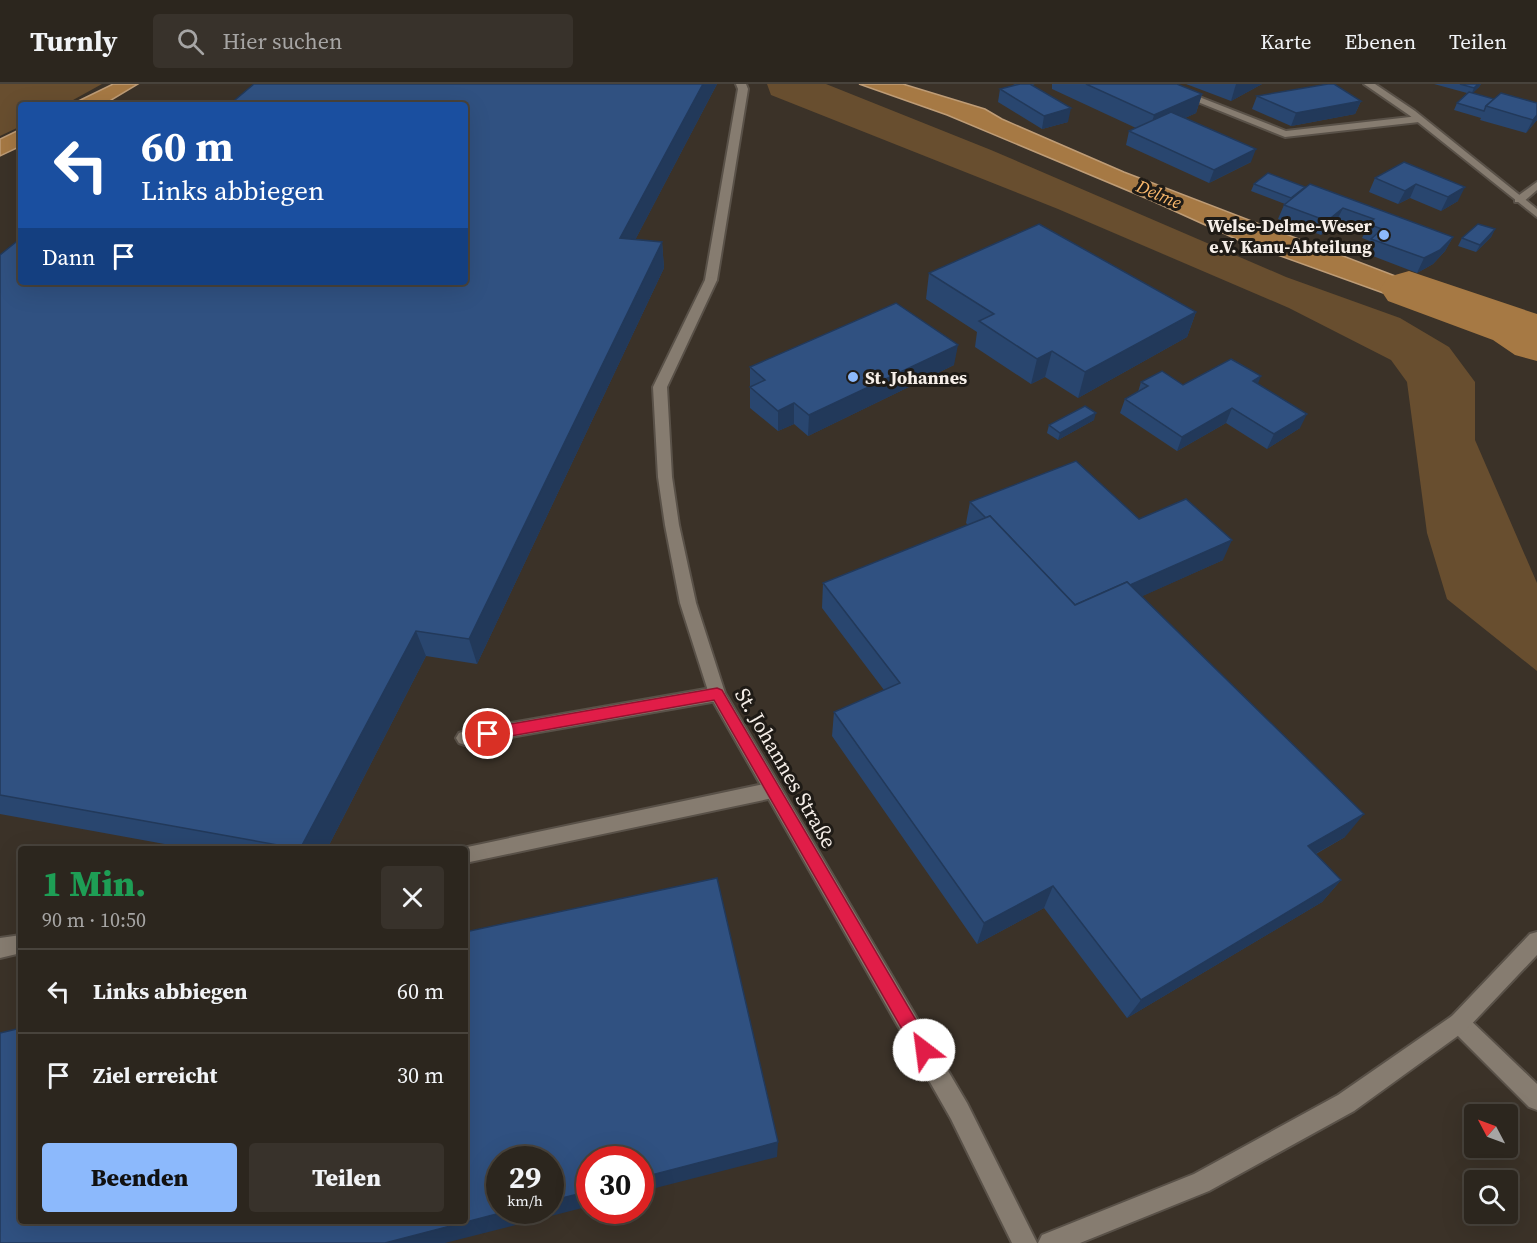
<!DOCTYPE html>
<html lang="de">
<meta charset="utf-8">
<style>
:root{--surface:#2c261e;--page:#38322b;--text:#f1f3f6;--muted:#a6a5a4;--line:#48433c;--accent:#8cb9fc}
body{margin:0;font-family:"Source Serif 4",serif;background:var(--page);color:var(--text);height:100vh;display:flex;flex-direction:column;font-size:22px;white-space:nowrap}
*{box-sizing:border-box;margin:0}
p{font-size:20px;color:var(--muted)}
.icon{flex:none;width:33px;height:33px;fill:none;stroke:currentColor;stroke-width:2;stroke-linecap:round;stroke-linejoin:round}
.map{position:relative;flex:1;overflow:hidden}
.sheet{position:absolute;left:18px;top:762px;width:450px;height:378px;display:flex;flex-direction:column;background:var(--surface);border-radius:6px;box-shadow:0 6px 24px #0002,0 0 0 2px var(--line)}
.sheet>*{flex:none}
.top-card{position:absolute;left:18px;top:18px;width:450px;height:183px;border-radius:6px;box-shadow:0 6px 24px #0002,0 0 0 2px var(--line);background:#1a4fa0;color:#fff;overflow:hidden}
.needle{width:39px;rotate:311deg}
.controls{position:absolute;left:1464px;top:1020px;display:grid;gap:12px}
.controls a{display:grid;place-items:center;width:54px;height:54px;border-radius:6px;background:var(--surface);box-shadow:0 6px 24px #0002,0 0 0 2px var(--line);font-size:30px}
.speed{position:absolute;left:486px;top:1062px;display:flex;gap:12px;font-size:30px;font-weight:700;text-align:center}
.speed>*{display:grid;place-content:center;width:78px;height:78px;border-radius:50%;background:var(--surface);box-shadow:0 6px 24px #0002,0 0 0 2px var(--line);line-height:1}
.speed small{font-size:15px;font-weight:400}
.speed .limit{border:9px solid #d22;background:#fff;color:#111}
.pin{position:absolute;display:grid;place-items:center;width:51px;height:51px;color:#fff;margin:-26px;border:3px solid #fff;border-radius:50%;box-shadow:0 2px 6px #0007}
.me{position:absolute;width:66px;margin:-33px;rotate:330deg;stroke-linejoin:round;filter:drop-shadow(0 0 4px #0008)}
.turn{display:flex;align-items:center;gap:21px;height:126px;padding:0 24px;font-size:27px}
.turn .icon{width:78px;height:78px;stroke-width:2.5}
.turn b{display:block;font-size:42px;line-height:51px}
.then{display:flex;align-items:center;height:57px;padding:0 24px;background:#0003;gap:12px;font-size:22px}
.round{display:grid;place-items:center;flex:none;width:63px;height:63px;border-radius:6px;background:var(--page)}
.head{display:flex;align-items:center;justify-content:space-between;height:102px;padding:0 24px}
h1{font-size:36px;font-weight:800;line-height:45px;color:#1e9e55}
.cta{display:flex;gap:12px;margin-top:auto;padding:12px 24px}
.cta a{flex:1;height:69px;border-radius:6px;background:var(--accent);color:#111;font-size:24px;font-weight:800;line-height:69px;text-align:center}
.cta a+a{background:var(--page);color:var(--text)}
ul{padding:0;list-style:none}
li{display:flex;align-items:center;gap:18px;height:84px;padding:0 24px;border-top:2px solid var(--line)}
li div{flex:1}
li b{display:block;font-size:22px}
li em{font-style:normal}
header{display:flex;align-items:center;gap:36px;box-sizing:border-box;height:84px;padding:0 30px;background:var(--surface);border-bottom:2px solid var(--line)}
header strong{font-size:28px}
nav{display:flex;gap:33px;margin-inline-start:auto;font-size:21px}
.search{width:420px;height:54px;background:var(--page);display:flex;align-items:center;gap:15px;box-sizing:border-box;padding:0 21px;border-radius:6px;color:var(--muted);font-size:22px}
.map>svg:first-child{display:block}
.green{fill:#684e2f}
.water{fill:#a67944;stroke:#be9c76;stroke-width:1.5}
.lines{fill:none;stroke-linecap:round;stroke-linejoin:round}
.river{fill:#a67944;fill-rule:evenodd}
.service-casing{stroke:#595148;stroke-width:4}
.minor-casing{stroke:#595148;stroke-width:4}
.tertiary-casing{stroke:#595148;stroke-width:4}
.service{fill:#867c70;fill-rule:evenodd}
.minor{fill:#867c70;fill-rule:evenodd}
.tertiary{fill:#867c70;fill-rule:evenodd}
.wall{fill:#29466f}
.shaded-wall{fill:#22395a}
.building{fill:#305181;stroke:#22395a;stroke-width:1.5}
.route{fill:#e11d48;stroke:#92132f;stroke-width:1.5}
.poi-dot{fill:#8cb9fc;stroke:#1f1b16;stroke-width:2}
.labels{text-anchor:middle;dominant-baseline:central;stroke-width:6;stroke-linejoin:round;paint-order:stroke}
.far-water-label{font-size:18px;font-style:italic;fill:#f9b86c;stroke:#1f1b16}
.far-poi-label{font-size:18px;font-weight:bold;fill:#f6efe9;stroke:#1f1b16;text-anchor:end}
.street-label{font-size:21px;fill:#f6efe9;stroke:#1f1b16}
</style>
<header>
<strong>Turnly</strong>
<div class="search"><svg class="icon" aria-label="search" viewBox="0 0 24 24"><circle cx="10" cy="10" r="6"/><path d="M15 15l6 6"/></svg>Hier suchen</div>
<nav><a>Karte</a><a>Ebenen</a><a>Teilen</a></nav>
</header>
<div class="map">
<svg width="1537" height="1159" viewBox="0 0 1537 1159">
<rect width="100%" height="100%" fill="#3b3228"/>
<g class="green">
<polygon points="0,0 102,0 64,21 21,21 21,42 0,52"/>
<polygon points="767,0 826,0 991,66 1286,193 1400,234 1449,263 1475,298 1475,356 1537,499 1537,587 1447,515 1427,449 1407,298 1391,276 1289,224 1058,125 771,11"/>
</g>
<g class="water">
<polygon points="113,0 138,0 103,21 70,21"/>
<polygon points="859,0 903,0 985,25 1002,35 1124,88 1445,211 1515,243 1422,223 1247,160 1150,116 947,31"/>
<polygon points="21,45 21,62 0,72 0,55"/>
</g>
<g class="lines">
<polygon class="river" points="1409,187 1537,230 1537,277 1515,271 1493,256 1388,217 1380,205 1388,193"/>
<g class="service-casing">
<g id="service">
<polygon points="736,0 746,0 748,5 717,196 711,199 705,196 738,5"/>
<polygon points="1153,0 1166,0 1286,47 1419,32 1424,35 1419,38 1285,53"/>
<polygon points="1537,98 1537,106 1523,118 1515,118 1515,114"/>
<polygon points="717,603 723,605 725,610 723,615 717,617 465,661 459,659 456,654 459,649 465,647"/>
<polygon points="773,698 779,701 782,706 779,711 773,714 465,779 465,765 458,765"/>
<polygon points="21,851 21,869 0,874 0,854"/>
</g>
</g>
<g class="minor-casing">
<g id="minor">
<polygon points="1364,0 1375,0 1415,27 1537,125 1537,133 1409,31"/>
<polygon points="711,193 717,196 667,303 672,393 679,441 696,519 725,609 967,1019 1037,1159 1012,1159 951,1035 709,610 680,519 665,441 658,393 653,303 705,196"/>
<polygon points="1459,929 1466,932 1537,1000 1537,1026 1529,1023 1452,946 1448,939 1452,932"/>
</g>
</g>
<g class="tertiary-casing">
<polygon id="tertiary" points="1537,848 1537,871 1466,946 1354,1027 1209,1107 1080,1159 1038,1159 1042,1151 1194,1090 1338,1011 1452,932 1530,850"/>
</g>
<use href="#service" class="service"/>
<use href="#minor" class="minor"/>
<use href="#tertiary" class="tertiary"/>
</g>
<g class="wall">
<polygon points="254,0 717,0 635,156 662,158 664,184 477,580 426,572 327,765 192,765 0,730 0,171 21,198"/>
<polygon points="1013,0 1035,0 1032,1 1068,38 1042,45 998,18 1000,5 1015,1"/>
<polygon points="1052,0 1177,0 1202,10 1196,29 1185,34 1251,78 1209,99 1126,61 1129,47 1136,44 1052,5"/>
<polygon points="1186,0 1262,0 1231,17"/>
<polygon points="1434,0 1481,0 1479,3 1472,9 1494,15 1537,19 1537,36 1526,49 1480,36 1481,34 1454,26 1457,19 1467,9"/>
<polygon points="1257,12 1361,17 1355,30 1291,42 1252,25"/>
<polygon points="1404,78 1458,117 1441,127 1410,114 1398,120 1369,108 1375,94"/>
<polygon points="1254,100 1305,104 1453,153 1445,167 1433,180 1417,189 1365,169 1370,157 1362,154 1365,148 1336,138 1321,151 1278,135 1284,121 1285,120 1251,107"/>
<polygon points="1495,145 1491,153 1476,168 1458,162 1462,154"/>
<polygon points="929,189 1196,228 1187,253 1078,314 1045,293 1031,300 975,263 977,248 926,215"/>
<polygon points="954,281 808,352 794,340 778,347 750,324 750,283"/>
<polygon points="1141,298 1183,301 1258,300 1300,344 1267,365 1226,339 1177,367 1120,329 1125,315 1138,308"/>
<polygon points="1094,336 1058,356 1047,349 1049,341"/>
<polygon points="970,418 1139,435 1223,476 1142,512 1345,753 1316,770 1341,796 1322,818 1127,934 1044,824 977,860 832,652 834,628 884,606 822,524 823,499 968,441 966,439"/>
</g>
<g class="shaded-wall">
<polygon points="703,0 717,0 623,179 620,154"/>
<polygon points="1236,0 1262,0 1231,17"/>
<polygon points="1478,0 1481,0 1479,3 1471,11 1474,4"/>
<polygon points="1202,10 1196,29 1149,50 1154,31"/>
<polygon points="1361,17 1355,30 1291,42 1296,29"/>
<polygon points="1071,24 1068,38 1042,45 1044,32"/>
<polygon points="1537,31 1537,36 1526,49 1533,36"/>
<polygon points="1256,65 1251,78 1209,99 1214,86"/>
<polygon points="1416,100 1410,114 1398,120 1405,107"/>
<polygon points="1465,103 1458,117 1441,127 1448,113"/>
<polygon points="1343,124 1336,138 1321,151 1327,137"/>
<polygon points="1495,145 1491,153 1476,168 1480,161"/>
<polygon points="1453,153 1445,167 1433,180 1417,189 1424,174"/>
<polygon points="662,158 664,184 477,580 469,555"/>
<polygon points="1196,228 1187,253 1078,314 1085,288"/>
<polygon points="958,261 954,281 808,352 809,331"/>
<polygon points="1052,267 1045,293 1031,300 1037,275"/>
<polygon points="1261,292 1255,307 1253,297"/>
<polygon points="794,319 794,340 778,347 778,327"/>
<polygon points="1232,324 1226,339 1177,367 1182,353"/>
<polygon points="1096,329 1094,336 1058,356 1060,349"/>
<polygon points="1307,330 1300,344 1267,365 1274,350"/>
<polygon points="1232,456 1223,476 1067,546 1073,526"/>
<polygon points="416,547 426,572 327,765 300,765"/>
<polygon points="1364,730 1345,753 1290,784 1308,762"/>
<polygon points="1341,796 1322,818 1127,934 1141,916"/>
<polygon points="1053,802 1044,824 977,860 984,839"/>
<polygon points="778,1058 777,1073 640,1108 640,1094"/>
<polygon points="590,1107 590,1122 445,1159 385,1159 512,1126 550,1126 550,1117"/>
</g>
<g class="building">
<polygon points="254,0 703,0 620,154 662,158 469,555 416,547 300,765 0,711 0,171 21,154 21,198 465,198 465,21 229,21"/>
<polygon points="1020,0 1030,0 1071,24 1044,32 1000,5"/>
<polygon points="1086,0 1177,0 1202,10 1154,31"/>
<polygon points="1328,0 1334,0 1361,17 1296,29 1257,12"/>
<polygon points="1460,0 1478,0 1474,4"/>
<polygon points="1469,8 1494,15 1486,22 1484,27 1457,19"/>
<polygon points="1501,9 1537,19 1537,31 1533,36 1486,22"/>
<polygon points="1171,28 1256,65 1214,86 1129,47"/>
<polygon points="1404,78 1465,103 1448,113 1416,100 1405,107 1375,94"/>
<polygon points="1268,89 1305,103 1291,114 1254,100"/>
<polygon points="1310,100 1453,153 1440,166 1424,174 1371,155 1382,145 1368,140 1374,135 1343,124 1327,137 1284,121"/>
<polygon points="1039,140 1196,228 1085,288 1052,267 1037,275 979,237 994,230 929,189"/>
<polygon points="1478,140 1495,145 1480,161 1462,154"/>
<polygon points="896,219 958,261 809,331 794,319 778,327 750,303 765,296 750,283"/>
<polygon points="1231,275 1261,292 1253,297 1307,330 1274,350 1232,324 1182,353 1125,315 1148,302 1141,298 1162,287 1183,301"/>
<polygon points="1085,322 1096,329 1060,349 1049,341"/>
<polygon points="1076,377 1139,435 1186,415 1232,456 1130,501 1127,498 1075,521 990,432 986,434 970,418"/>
<polygon points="990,432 1075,521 1127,498 1364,730 1308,762 1341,796 1141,916 1053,802 984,839 834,628 900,599 823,499"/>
<polygon points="717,794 778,1058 640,1094 640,1076 590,1076 590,1107 550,1117 550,1076 500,1076 500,1126 512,1126 385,1159 0,1159 0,949 21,944 21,1137 465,1137 465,848"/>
</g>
<polygon class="route" points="717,604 722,606 930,960 933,966 930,973 924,975 918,973 714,616 488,656 483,654 481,650 483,645 488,644"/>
<g class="poi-dot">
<circle cx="1384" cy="151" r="6"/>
<circle cx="853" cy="293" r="6"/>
</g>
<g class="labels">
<g class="far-water-label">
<text transform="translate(1159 110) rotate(23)">Delme</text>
</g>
<g class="far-poi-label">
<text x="1372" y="141">Welse-Delme-Weser<tspan x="1372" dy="21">e.V. Kanu-Abteilung</tspan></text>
<text x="865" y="293" text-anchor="start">St. Johannes</text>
</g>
<g class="street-label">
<text transform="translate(786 684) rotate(60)">St. Johannes Straße</text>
</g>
</g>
</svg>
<div class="controls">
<a><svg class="needle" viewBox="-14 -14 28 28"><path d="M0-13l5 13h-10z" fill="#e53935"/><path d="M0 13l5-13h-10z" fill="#a6a5a4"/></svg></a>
<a><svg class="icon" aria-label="search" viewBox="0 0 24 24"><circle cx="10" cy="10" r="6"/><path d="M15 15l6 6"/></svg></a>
</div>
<div class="speed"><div>29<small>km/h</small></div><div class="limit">30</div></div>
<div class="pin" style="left:488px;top:650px;background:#d93025"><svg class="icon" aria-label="arrive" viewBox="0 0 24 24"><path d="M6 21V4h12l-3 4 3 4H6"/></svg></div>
<svg class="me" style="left:924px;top:966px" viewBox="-20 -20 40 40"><circle r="19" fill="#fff"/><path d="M0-13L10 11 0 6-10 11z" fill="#e11d48"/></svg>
<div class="top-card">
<div class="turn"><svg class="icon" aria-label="left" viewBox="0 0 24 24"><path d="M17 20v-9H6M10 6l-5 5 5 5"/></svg><div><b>60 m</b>Links abbiegen</div></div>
<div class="then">Dann<svg class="icon" aria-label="arrive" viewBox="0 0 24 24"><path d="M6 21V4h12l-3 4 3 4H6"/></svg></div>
</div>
<section class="sheet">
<div class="head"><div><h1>1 Min.</h1><p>90 m · 10:50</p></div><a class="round"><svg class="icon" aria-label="close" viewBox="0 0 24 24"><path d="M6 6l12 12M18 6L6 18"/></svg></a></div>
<ul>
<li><svg class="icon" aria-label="left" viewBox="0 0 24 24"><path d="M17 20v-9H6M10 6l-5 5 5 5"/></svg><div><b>Links abbiegen</b></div><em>60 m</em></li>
<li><svg class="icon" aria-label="arrive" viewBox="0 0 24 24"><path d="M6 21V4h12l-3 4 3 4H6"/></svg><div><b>Ziel erreicht</b></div><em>30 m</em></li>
</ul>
<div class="cta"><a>Beenden</a><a>Teilen</a></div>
</section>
</div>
